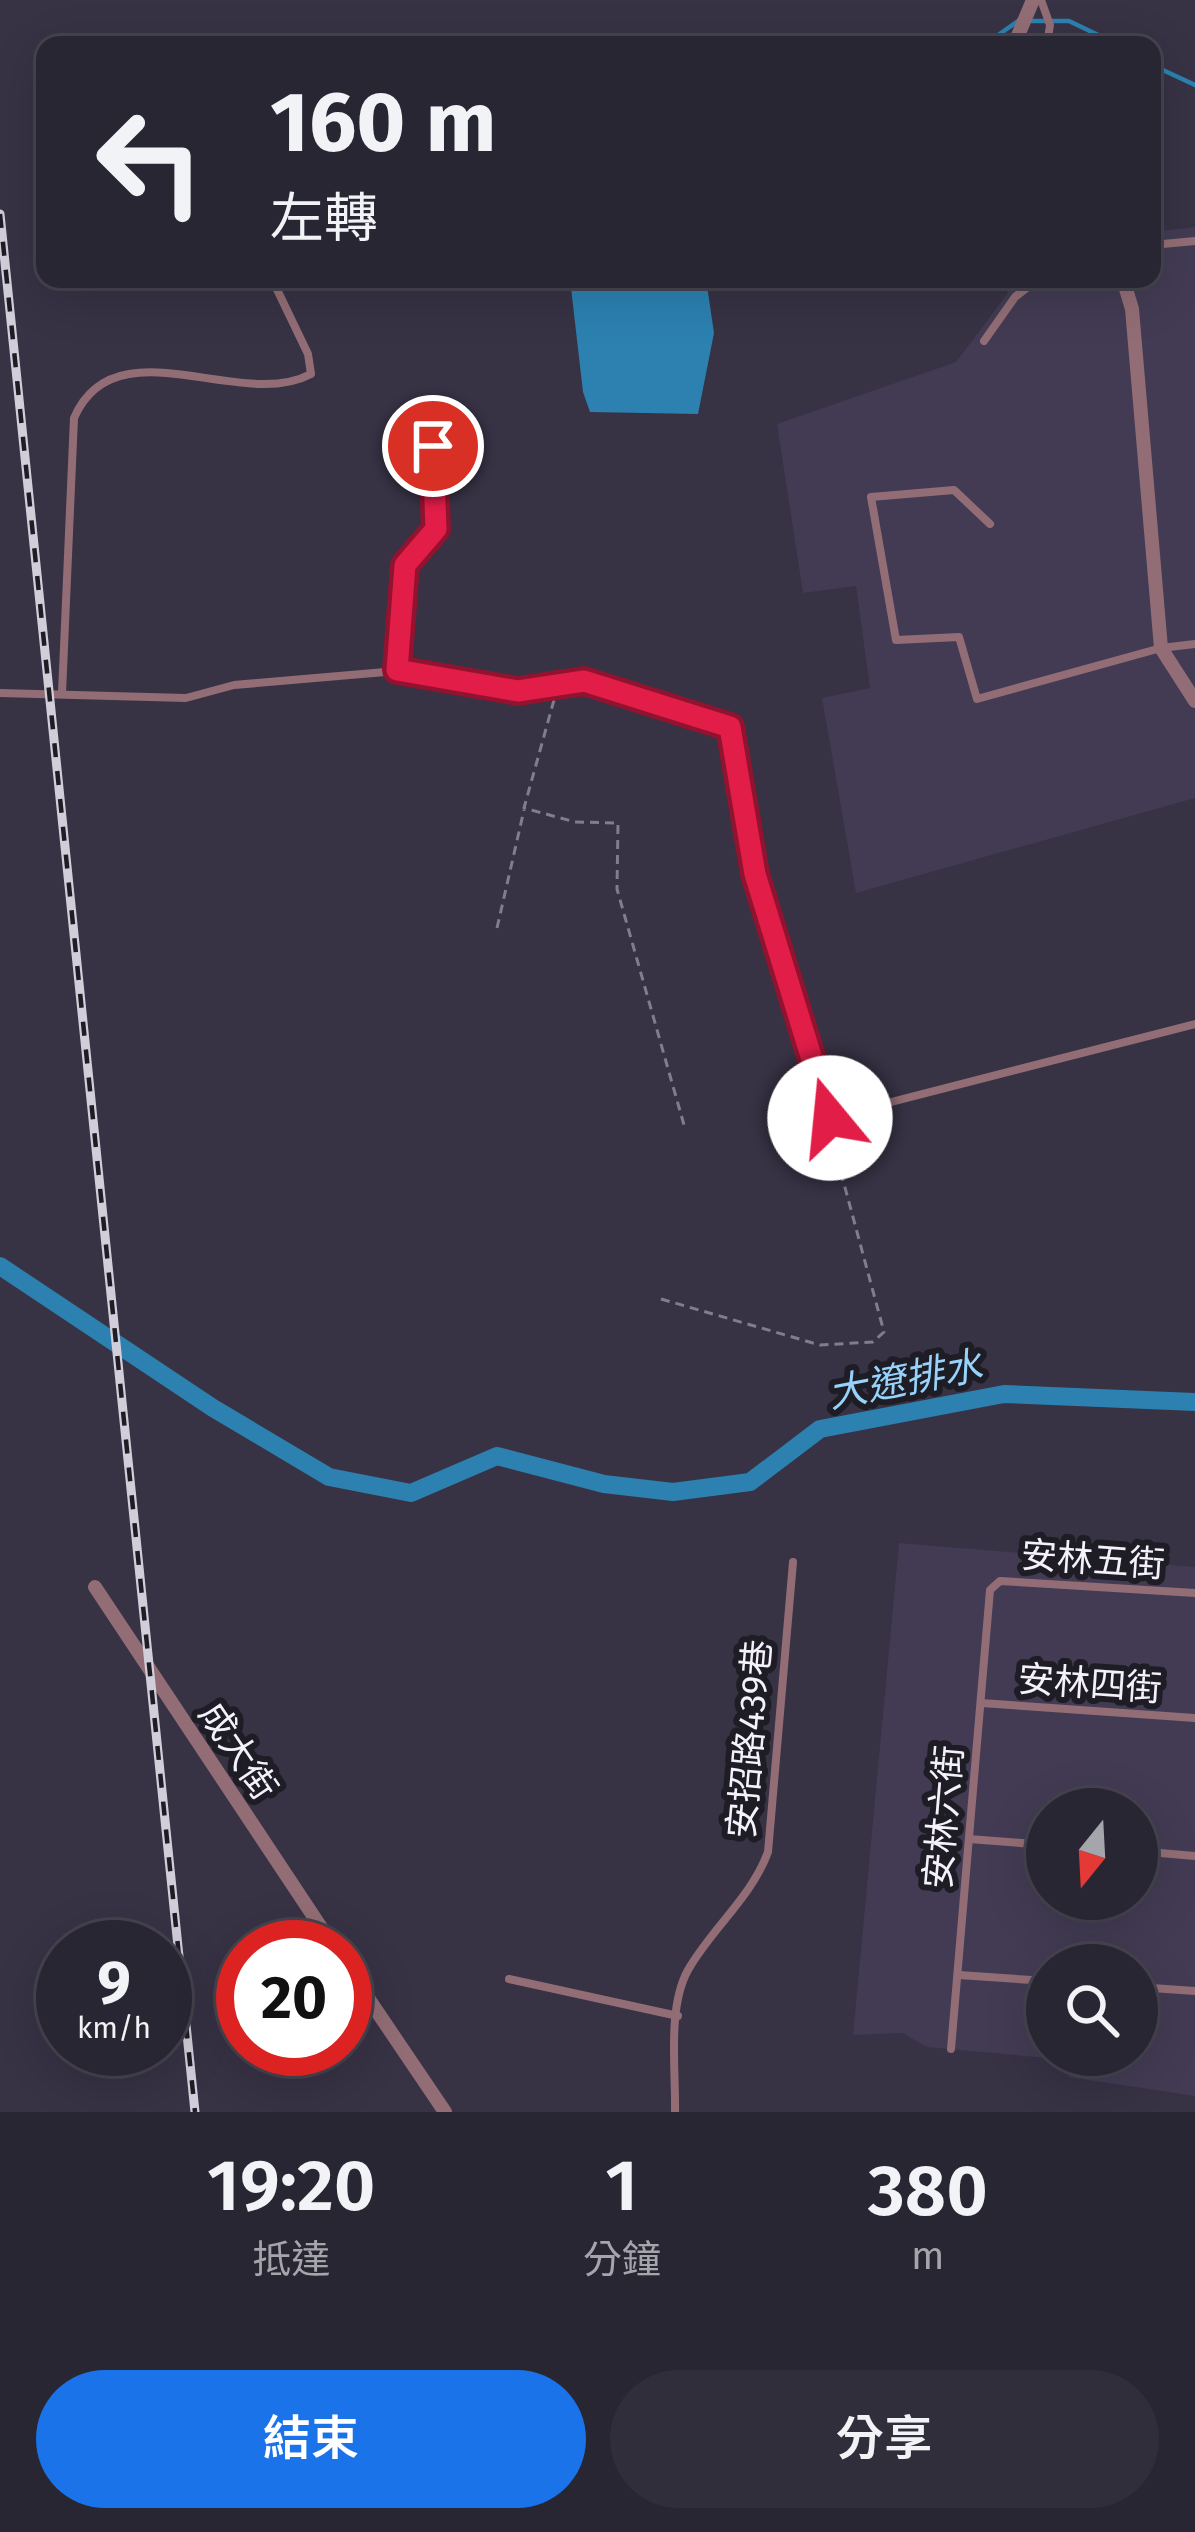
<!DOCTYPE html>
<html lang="zh-TW">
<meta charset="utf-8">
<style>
:root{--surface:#292633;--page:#312e3b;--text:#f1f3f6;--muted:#a5a5ac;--line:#45434e;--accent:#1a73e8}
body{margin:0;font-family:"Fira Sans","Noto Sans TC",sans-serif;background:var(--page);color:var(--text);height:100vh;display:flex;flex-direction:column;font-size:45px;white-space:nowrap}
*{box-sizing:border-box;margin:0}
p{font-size:39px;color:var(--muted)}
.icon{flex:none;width:66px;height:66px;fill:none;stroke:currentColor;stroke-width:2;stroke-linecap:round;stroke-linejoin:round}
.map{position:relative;height:2112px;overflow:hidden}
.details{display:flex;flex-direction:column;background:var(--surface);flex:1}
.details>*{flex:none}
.banner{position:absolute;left:36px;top:36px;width:1125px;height:252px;border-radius:24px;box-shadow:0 12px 48px #0002,0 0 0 3px var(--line);background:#292633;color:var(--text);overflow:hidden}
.needle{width:78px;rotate:198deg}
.controls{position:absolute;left:1026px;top:1788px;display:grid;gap:24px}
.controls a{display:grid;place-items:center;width:132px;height:132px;border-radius:50%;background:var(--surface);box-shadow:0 12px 48px #0002,0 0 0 3px var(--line);font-size:60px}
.speed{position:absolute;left:36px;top:1920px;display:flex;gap:24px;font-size:60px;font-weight:700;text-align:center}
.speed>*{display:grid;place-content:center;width:156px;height:156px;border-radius:50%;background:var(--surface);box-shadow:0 12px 48px #0002,0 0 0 3px var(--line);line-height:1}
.speed small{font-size:30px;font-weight:400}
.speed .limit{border:18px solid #d22;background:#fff;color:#111}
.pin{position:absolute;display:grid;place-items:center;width:102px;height:102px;color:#fff;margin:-51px;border:6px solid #fff;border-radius:50%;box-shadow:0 3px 12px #0007}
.me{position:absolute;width:132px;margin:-66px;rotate:343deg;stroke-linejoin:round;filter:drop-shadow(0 0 9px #0008)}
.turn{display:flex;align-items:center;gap:42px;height:252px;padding:0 36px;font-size:54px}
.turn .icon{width:156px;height:156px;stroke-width:2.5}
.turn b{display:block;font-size:84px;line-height:102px}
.eta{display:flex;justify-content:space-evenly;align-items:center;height:204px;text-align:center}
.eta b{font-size:72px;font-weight:600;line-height:84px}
.button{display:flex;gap:24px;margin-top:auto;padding:24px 36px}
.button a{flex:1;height:138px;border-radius:72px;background:var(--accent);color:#fff;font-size:48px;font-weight:600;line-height:138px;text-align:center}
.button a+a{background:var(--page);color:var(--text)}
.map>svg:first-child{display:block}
.built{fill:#423b53;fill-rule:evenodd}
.water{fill:#2c81b0}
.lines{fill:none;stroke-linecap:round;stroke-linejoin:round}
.stream{stroke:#2c81b0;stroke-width:4.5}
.canal{stroke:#2c81b0;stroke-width:18}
.path{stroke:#817d8c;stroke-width:3;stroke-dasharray:9 6;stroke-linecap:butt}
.lane{stroke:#926d75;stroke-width:8}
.street{stroke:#926d75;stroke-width:14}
.rail-casing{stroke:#d1ceda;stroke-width:9}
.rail{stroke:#1e1c24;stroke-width:4.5;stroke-dasharray:14;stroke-linecap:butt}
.route-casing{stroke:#92132f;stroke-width:30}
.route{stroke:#e11d48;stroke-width:21}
.labels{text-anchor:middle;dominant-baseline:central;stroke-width:12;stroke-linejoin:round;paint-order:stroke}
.street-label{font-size:36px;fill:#f4f1fc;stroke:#1e1c24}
.water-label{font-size:39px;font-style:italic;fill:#96d2f9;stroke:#1e1c24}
</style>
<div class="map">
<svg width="1195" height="2112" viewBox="0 0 1195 2112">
<rect width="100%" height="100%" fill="#373244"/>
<g class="built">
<polygon points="1195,227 1195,798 856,893 822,698 870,688 856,586 803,593 777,424 956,362 1008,293 1003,279 1152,279 1152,232"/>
<path d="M899,1543L1195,1567V2096L1069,2077V2060L927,2047L902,2033L853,2035ZM1047,1809H1137V1899H1047ZM1047,1965H1137V2055H1047Z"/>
</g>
<polygon class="water" points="570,279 706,279 714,333 698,414 590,412 583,392"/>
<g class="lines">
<g class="stream">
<polyline points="1029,21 1069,21 1119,45"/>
<polyline points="984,45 1018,21"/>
<polyline points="1152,65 1195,85"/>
</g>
<polyline class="canal" points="0,1266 213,1408 329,1477 411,1493 497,1456 604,1484 673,1492 750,1482 820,1429 1004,1394 1195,1402"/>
<g class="path">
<polyline points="554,700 524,808 575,822 618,823 617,889 684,1125"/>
<polyline points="497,928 524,810"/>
<polyline points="661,1299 820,1345 873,1342 884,1332 830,1132"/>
</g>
<g class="lane">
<polyline points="1041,0 1050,25 1047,45"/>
<polyline points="1152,245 1195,241"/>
<polyline points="984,341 1015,297 1038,279"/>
<polyline points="990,524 954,490 871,497 896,640 959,637 977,699 1161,648 1195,644"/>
<polyline points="397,671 405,565 436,529 431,404"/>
<polyline points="0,693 186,698 234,685 397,671 518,691 584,681 724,723 736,737 755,875 829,1118 1195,1024"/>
<path d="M62,693L74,418C115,323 241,412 311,374L308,354L272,279"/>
<polyline points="981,1703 1195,1718"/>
<polyline points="969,1839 1047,1845"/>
<polyline points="1137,1851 1195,1856"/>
<polyline points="959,1975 1047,1981"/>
<polyline points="509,1979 678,2016"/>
<polyline points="1137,1987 1195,1991"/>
<polyline points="951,2049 990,1590 1000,1581 1195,1593"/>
<path d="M675,2112C676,2070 667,2008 688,1970C712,1928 751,1898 768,1852L793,1562"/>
</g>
<g class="street">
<polyline points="1014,45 1033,0"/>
<polyline points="1123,279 1132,309 1161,648 1195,701"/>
<polyline points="95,1587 334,1947"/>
<polyline points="345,1964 445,2112"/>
</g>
<g class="rail-casing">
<polyline id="rail" points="0,214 195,2112"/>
</g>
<use href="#rail" class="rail"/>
</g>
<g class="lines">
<g class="route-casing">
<polyline id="route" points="433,446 436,529 405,565 397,670 518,691 584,681 730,727 755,874 830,1118"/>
</g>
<use href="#route" class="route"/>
</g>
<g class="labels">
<g class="street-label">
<text transform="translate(1093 1560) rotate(4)">安林五街</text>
<text transform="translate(1090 1684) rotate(4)">安林四街</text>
<text transform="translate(750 1739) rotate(-85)">安招路439巷</text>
<text transform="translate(238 1751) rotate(56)">成大街</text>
<text transform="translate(944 1817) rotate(-85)">安林六街</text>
</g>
<g class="water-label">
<text transform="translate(905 1380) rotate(-11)">大遼排水</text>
</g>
</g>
</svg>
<div class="controls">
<a><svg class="needle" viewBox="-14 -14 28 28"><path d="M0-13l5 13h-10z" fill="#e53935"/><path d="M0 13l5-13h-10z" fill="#a5a5ac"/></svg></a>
<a><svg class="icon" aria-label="search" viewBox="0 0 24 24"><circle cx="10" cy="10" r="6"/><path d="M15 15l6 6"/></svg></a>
</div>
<div class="speed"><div>9<small>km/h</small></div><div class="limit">20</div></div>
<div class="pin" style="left:433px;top:446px;background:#d93025"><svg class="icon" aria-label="arrive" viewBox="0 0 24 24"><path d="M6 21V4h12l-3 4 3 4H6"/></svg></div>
<svg class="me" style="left:830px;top:1118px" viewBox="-20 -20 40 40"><circle r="19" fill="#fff"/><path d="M0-13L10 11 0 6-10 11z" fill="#e11d48"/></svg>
<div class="banner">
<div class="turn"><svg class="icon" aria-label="left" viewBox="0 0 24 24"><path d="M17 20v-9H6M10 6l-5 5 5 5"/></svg><div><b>160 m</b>左轉</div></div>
</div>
</div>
<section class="details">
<div class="eta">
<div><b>19:20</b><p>抵達</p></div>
<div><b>1</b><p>分鐘</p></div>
<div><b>380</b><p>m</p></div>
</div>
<div class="button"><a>結束</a><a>分享</a></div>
</section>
